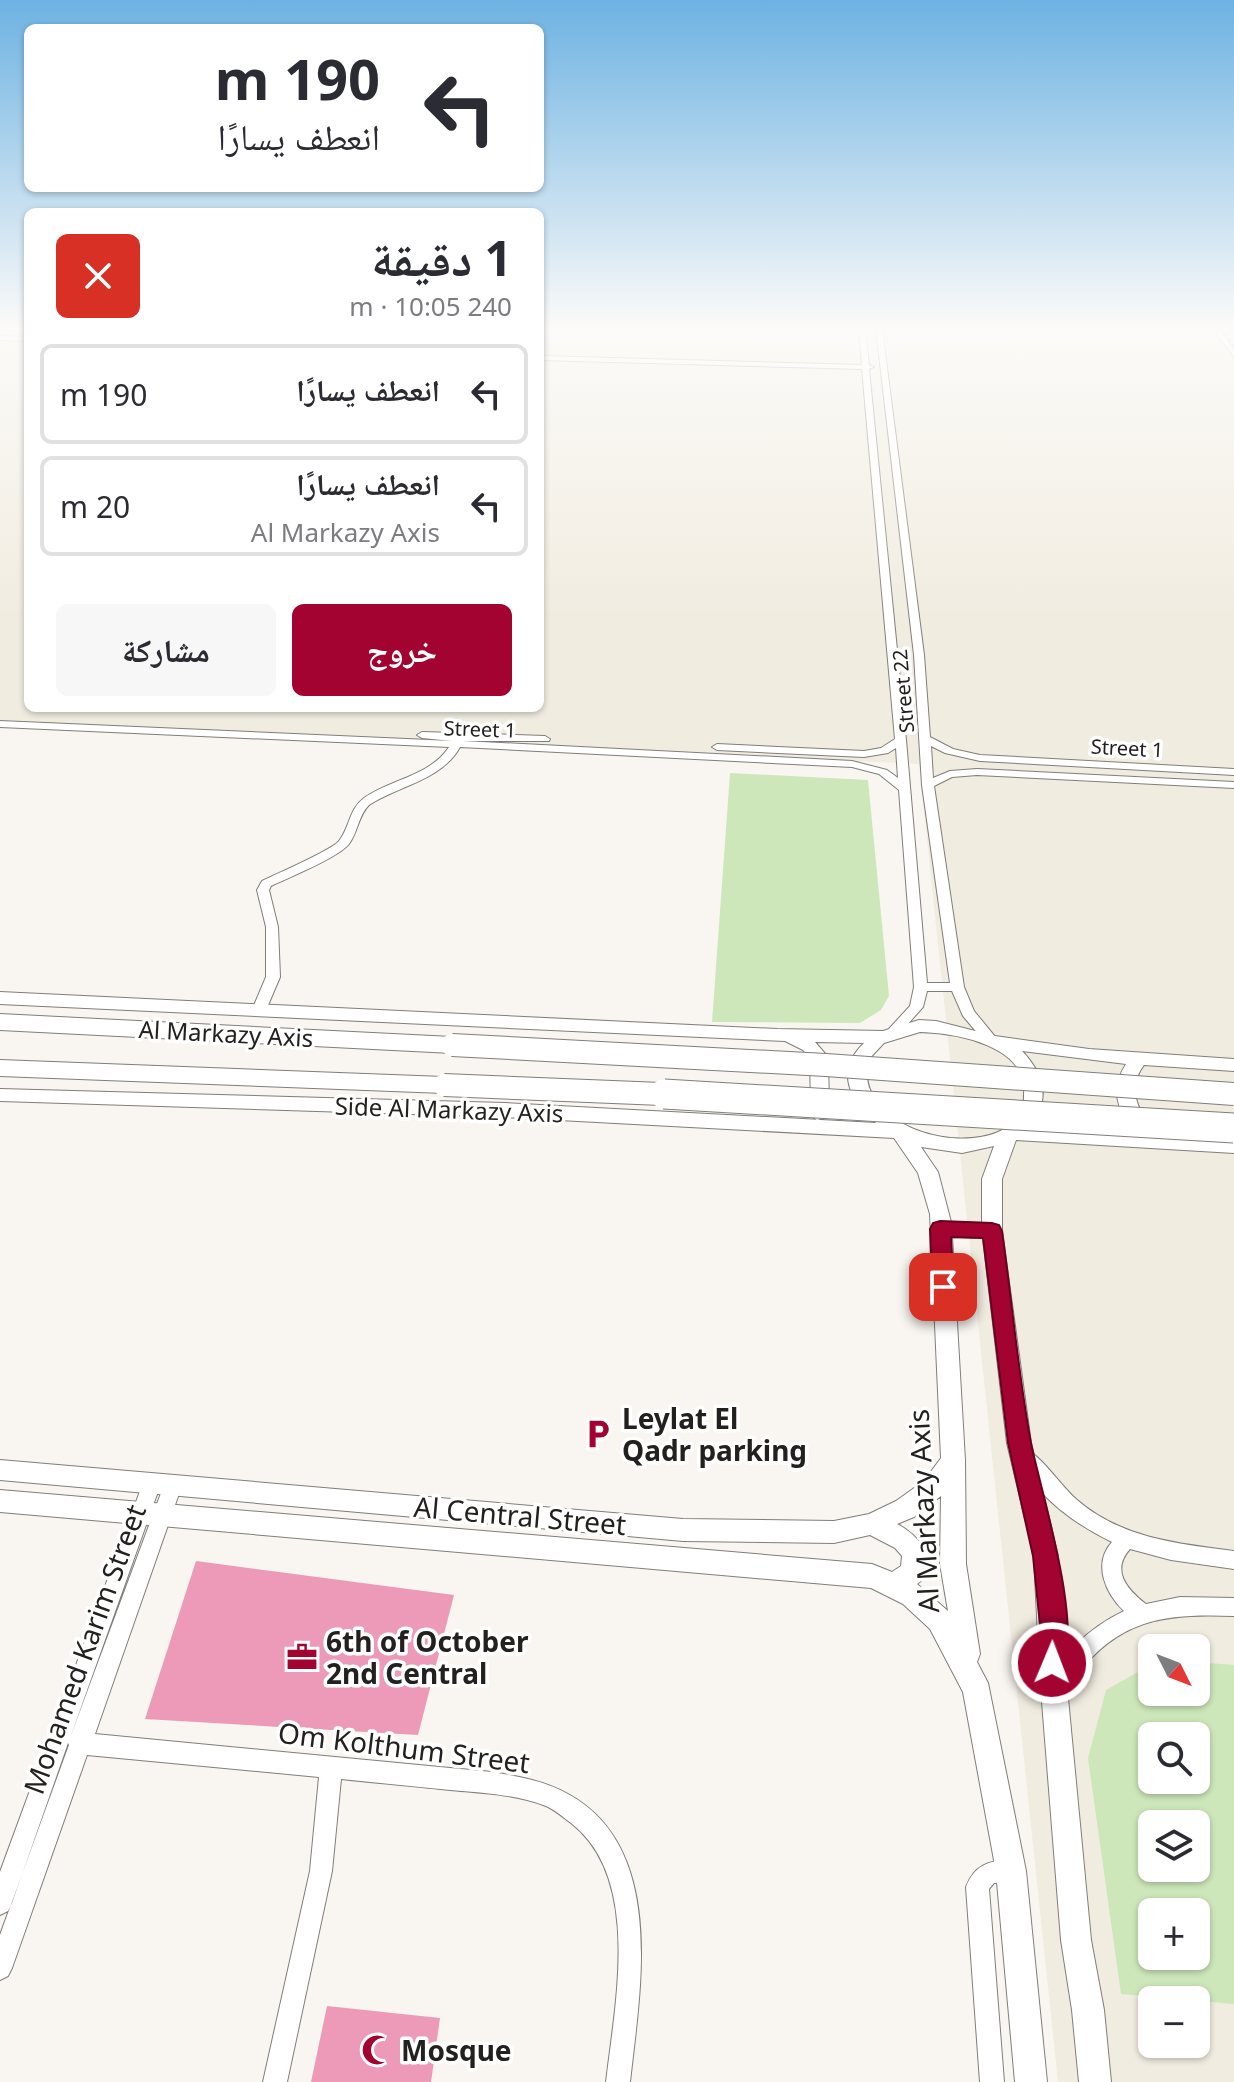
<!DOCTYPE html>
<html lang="ar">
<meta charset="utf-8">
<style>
:root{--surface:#fff;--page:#f7f7f7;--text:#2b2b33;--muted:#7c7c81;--line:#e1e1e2;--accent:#a20331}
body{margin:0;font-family:"Noto Sans","Noto Naskh Arabic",sans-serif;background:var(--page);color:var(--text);direction:rtl;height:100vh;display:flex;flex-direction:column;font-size:30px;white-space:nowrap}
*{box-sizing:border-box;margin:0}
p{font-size:26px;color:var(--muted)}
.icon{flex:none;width:44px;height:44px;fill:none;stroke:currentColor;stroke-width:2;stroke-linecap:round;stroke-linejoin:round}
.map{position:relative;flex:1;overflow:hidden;direction:ltr}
.details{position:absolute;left:24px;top:208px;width:520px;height:504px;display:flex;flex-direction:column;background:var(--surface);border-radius:12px;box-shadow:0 2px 6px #0004;direction:rtl}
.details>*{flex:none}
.banner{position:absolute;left:24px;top:24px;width:520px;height:168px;border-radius:12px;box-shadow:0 2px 6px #0004;direction:rtl;background:#fff;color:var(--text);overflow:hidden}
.needle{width:52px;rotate:132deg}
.tools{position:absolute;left:1138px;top:1634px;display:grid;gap:16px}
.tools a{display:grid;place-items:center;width:72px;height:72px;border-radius:12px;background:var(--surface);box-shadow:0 2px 6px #0004;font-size:40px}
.pin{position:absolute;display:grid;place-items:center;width:68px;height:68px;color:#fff;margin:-34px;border-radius:16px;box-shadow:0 4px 12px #0006}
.me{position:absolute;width:88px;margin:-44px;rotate:1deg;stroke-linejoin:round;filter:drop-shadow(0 0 6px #0008)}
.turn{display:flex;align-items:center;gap:28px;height:168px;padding:0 32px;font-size:36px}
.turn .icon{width:104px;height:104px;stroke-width:2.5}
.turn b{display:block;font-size:56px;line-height:68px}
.round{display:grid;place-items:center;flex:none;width:84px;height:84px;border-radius:12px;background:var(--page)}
.overview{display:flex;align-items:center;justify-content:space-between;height:136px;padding:0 32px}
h1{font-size:48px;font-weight:700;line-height:60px}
.cta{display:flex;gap:16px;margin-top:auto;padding:16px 32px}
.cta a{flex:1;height:92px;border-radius:12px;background:var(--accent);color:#fff;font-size:32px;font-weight:700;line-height:92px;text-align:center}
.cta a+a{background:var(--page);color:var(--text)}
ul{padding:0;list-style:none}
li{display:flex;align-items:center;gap:24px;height:100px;margin:0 16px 12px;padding:0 16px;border:4px solid var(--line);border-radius:12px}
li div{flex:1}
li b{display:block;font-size:30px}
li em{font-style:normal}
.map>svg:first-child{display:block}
.built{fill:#f1ece0;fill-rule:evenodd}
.green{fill:#cee7ba;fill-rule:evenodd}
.building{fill:#ec9ab8}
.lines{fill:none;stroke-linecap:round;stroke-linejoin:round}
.street-casing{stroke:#807e7a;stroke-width:2}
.secondary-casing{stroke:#807e7a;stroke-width:2}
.highway-casing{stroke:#807e7a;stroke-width:2}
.street{fill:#fff;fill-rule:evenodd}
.secondary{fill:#fff;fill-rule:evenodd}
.highway{fill:#fff;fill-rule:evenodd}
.rail{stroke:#444340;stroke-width:2;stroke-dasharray:2 4;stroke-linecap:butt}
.highway-bridge-far1-casing{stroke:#807e7a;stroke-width:24;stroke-linecap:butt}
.highway-bridge-casing{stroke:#807e7a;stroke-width:31;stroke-linecap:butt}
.highway-bridge-far1{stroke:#fff;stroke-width:22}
.highway-bridge{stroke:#fff;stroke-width:29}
.route{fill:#a20331;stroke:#690220;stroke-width:2}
.labels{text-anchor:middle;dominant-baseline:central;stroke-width:7;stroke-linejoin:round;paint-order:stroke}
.far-street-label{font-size:20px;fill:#22211f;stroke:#fff}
.street-label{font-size:24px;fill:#22211f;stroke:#fff}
.near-poi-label{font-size:28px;font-weight:bold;fill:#22211f;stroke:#fff;text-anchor:start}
.near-street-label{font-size:28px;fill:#22211f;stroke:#fff}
</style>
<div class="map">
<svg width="1234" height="2082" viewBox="0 0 1234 2082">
<rect width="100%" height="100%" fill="#f9f6f1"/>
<path class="built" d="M0,329H28V708H540V329H1234V2082H1058L919,764L0,721ZM1152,1648H1196V1692H1152ZM1152,1736H1196V1780H1152ZM1152,1824H1196V1868H1152ZM1152,1912H1196V1956H1152ZM1152,2000H1196V2044H1152Z"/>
<g class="green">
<polygon points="730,773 868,780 889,996 881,1010 860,1023 712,1022"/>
<path d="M1196,1662L1234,1665V2004L1121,1994L1088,1758L1106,1690L1152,1664V1692H1196ZM1152,1736H1196V1780H1152ZM1152,1824H1196V1868H1152ZM1152,1912H1196V1956H1152Z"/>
</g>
<g class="building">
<polygon points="196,1561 454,1595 418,1735 145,1719"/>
<polygon points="327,2006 440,2018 431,2082 311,2082"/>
</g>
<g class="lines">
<g class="street-casing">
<g id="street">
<path d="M859,329H865L869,365L874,367L869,369L906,740L927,983H950L922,785L914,655L876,329H882L924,655L930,737L953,749L980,755L1234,769V775L980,761L945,753L931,746L933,778L950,771L977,769L1234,782V788L977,775L952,777L934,786L964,987L974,1011L997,1039L995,1042H985L963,1016L952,991H927L923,1007L899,1034L894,1036L887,1031L910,1006L914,987L899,790L879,774L852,767L460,747C442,780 398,786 369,805C358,816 358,832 349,844C339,857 288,878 271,886L269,890L278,927L280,977L266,1010L259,1014L252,1010L266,977V927L257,890L262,881C276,874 332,850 339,841C350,827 349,809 364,798C391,779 430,776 449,747L0,727V721L452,741L422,738L417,735L422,732L545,736L550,739L549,741H463L852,761L887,770L898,778L896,748L888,753L864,757L717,750L712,747L717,744L864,751L881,748L895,739L862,369L540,360V356L862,365Z"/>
<polygon points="1213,329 1219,329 1234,350 1234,357"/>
<polygon points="0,336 28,337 28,341 0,340"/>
<path d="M1028,1451C1040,1455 1063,1488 1076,1499C1120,1538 1178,1544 1234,1551V1569L1171,1560L1130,1549C1111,1570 1126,1589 1146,1604L1180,1597L1234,1598V1616C1174,1614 1127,1616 1085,1665C1075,1675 1071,1693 1058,1698L1051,1695L1048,1688C1063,1652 1089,1628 1124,1611C1106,1594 1092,1564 1112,1542C1075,1524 1037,1497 1019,1459L1021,1453Z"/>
<path d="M152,1475L159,1477L161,1483L70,1738L164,1485L166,1479L173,1477L180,1479L182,1485L95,1734L492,1772C518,1776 545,1781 568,1794C667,1848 640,1990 630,2082H606C615,2004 642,1878 571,1823C563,1817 555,1810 546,1806C515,1794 482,1793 450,1790C413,1786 377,1783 341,1779L332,1871L287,2082H263L310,1871L319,1777L87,1755L12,1968L8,1976L0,1980V1935L69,1745L68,1743L12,1903L8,1911L0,1915V1872L143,1483L145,1477Z"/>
<path d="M1011,1860L1019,1863L1022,1871L1019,1879L1011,1882L994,1883L989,1889L1004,2082H980L966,1887C974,1866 988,1860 1011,1860Z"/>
</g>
</g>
<g class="secondary-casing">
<path id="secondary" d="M0,992L777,1029L883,1031L919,1020L936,1021L995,1036L1089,1049L1234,1059V1071L1144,1065C1128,1086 1136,1106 1149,1126L1146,1131H1132C1117,1107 1110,1089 1126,1064L1022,1051C1044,1074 1051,1100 1030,1127L1234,1139V1153L1016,1140L1002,1179V1231L1031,1443L1058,1556L1066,1677L1091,1940L1104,2010L1111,2082H1079L1072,2010L1061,1940L1040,1677L1034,1556L1007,1443L983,1238L952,1237L965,1460L966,1564L980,1654L977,1662L988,1683L1026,1871L1047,2082H1015L996,1871L963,1692L930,1629L903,1604L871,1588L0,1512V1490L872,1564L892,1572L901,1566L902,1556L895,1548L870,1535L834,1543L683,1541L0,1480V1460L683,1519L834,1521L869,1514L896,1501L924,1481L941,1458L930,1214L918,1173L894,1138L505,1117L0,1101V1089L505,1103L876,1123C849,1099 835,1071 864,1043L815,1042L828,1057L829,1107L824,1118L817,1120L808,1113L811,1107L810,1058L803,1050L785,1041L0,1004ZM920,1032C955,1033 1028,1045 1024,1094C1024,1100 1024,1106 1021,1112C1000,1151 922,1142 894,1117C872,1098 865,1090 867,1061L884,1043ZM994,1146L982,1179V1223L951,1222L938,1172L921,1147L962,1153ZM941,1496L940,1564L948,1611L917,1584C945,1565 918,1534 897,1524L914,1517Z"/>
</g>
<g class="highway-casing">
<g id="highway">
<polygon points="0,1014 452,1037 461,1039 464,1045 461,1051 452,1053 0,1030"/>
<polygon points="0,1060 444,1077 453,1079 456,1085 453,1091 444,1093 0,1076"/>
</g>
</g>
<use href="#street" class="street"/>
<use href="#secondary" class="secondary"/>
<use href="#highway" class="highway"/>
<polyline class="rail" points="1223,329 1234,345"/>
<g class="highway-bridge-far1-casing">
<g id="highway-bridge-far1">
<polyline points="452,1045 826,1065 1234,1094"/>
<polyline points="444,1085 711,1096"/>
</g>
</g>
<g class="highway-bridge-casing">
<polyline id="highway-bridge" points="664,1094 1234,1128"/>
</g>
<use href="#highway-bridge-far1" class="highway-bridge-far1"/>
<use href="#highway-bridge" class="highway-bridge"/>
</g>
<linearGradient id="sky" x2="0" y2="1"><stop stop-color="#6db2e2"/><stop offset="0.53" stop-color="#fcfbf9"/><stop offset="1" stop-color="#fcfbf9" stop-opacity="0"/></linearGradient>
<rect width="1234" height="620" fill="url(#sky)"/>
<path class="route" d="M940,1221L992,1223L999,1225L1002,1231C1012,1301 1018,1373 1031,1443C1042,1497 1083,1623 1062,1672L1052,1676L1043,1672L1039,1663L1040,1626L1033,1556L1008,1443L983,1238L951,1237L954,1287L951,1293L943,1295L936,1293L932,1287L930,1229L933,1223Z"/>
<defs>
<g id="parking-bare" transform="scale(2.4)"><path d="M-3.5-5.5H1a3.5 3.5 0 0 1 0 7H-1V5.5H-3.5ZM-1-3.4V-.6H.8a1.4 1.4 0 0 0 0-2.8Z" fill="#a20331" stroke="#fff" stroke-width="2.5" paint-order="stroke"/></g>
<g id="office-bare" transform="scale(2.4)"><path d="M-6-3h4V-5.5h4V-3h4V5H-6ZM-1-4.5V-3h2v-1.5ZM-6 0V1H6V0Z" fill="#a20331" stroke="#fff" stroke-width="2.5" paint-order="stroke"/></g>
<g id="mosque-bare" transform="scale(2.4)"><path d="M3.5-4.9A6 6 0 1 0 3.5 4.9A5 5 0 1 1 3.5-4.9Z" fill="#a20331" stroke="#fff" stroke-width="2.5" paint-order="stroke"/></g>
</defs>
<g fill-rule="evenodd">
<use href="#parking-bare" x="598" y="1434"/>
<use href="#office-bare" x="302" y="1657"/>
<use href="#mosque-bare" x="377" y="2050"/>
</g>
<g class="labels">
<g class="far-street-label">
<text transform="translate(903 691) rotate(-95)">Street 22</text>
<text transform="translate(480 729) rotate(2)">Street 1</text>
<text transform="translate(1127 748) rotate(3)">Street 1</text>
</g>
<g class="street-label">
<text transform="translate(226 1033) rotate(3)">Al Markazy Axis</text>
<text transform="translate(449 1109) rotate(2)">Side Al Markazy Axis</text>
</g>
<g class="near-poi-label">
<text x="622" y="1418">Leylat El<tspan x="622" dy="32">Qadr parking</tspan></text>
<text x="326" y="1641">6th of October<tspan x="326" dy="32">2nd Central</tspan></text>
<text x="401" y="2050">Mosque</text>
</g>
<g class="near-street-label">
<text transform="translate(923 1511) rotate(-93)">Al Markazy Axis</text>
<text transform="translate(520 1515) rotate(5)">Al Central Street</text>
<text transform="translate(84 1649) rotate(-70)">Mohamed Karim Street</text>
<text transform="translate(404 1747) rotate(7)">Om Kolthum Street</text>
</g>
</g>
</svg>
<div class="tools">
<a><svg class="needle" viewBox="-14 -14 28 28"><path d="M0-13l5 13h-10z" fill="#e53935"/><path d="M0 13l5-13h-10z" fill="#7c7c81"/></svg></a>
<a><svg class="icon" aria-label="search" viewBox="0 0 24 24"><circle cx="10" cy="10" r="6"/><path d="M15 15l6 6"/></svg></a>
<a><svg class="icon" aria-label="layers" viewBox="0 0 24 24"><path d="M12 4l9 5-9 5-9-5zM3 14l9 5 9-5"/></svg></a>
<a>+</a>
<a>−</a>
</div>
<div class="pin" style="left:943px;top:1287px;background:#d93025"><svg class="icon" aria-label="arrive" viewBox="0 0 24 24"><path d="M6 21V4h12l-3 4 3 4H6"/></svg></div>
<svg class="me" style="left:1052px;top:1663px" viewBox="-20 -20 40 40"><circle r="17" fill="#a20331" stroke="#fff" stroke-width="3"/><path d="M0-11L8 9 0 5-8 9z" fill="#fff"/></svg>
<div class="banner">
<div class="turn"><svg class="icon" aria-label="left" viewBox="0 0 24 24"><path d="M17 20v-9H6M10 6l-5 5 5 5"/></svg><div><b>190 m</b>انعطف يسارًا</div></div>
</div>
<section class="details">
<div class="overview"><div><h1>1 دقيقة</h1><p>240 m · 10:05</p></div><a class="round" style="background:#d93025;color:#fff"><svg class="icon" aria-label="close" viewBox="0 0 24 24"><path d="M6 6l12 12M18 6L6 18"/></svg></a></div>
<ul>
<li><svg class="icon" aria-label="left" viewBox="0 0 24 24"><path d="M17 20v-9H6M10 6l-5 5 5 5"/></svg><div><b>انعطف يسارًا</b></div><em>190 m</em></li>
<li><svg class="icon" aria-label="left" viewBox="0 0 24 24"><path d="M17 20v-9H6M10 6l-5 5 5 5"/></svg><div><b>انعطف يسارًا</b><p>Al Markazy Axis</p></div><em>20 m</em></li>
</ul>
<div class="cta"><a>خروج</a><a>مشاركة</a></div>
</section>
</div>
